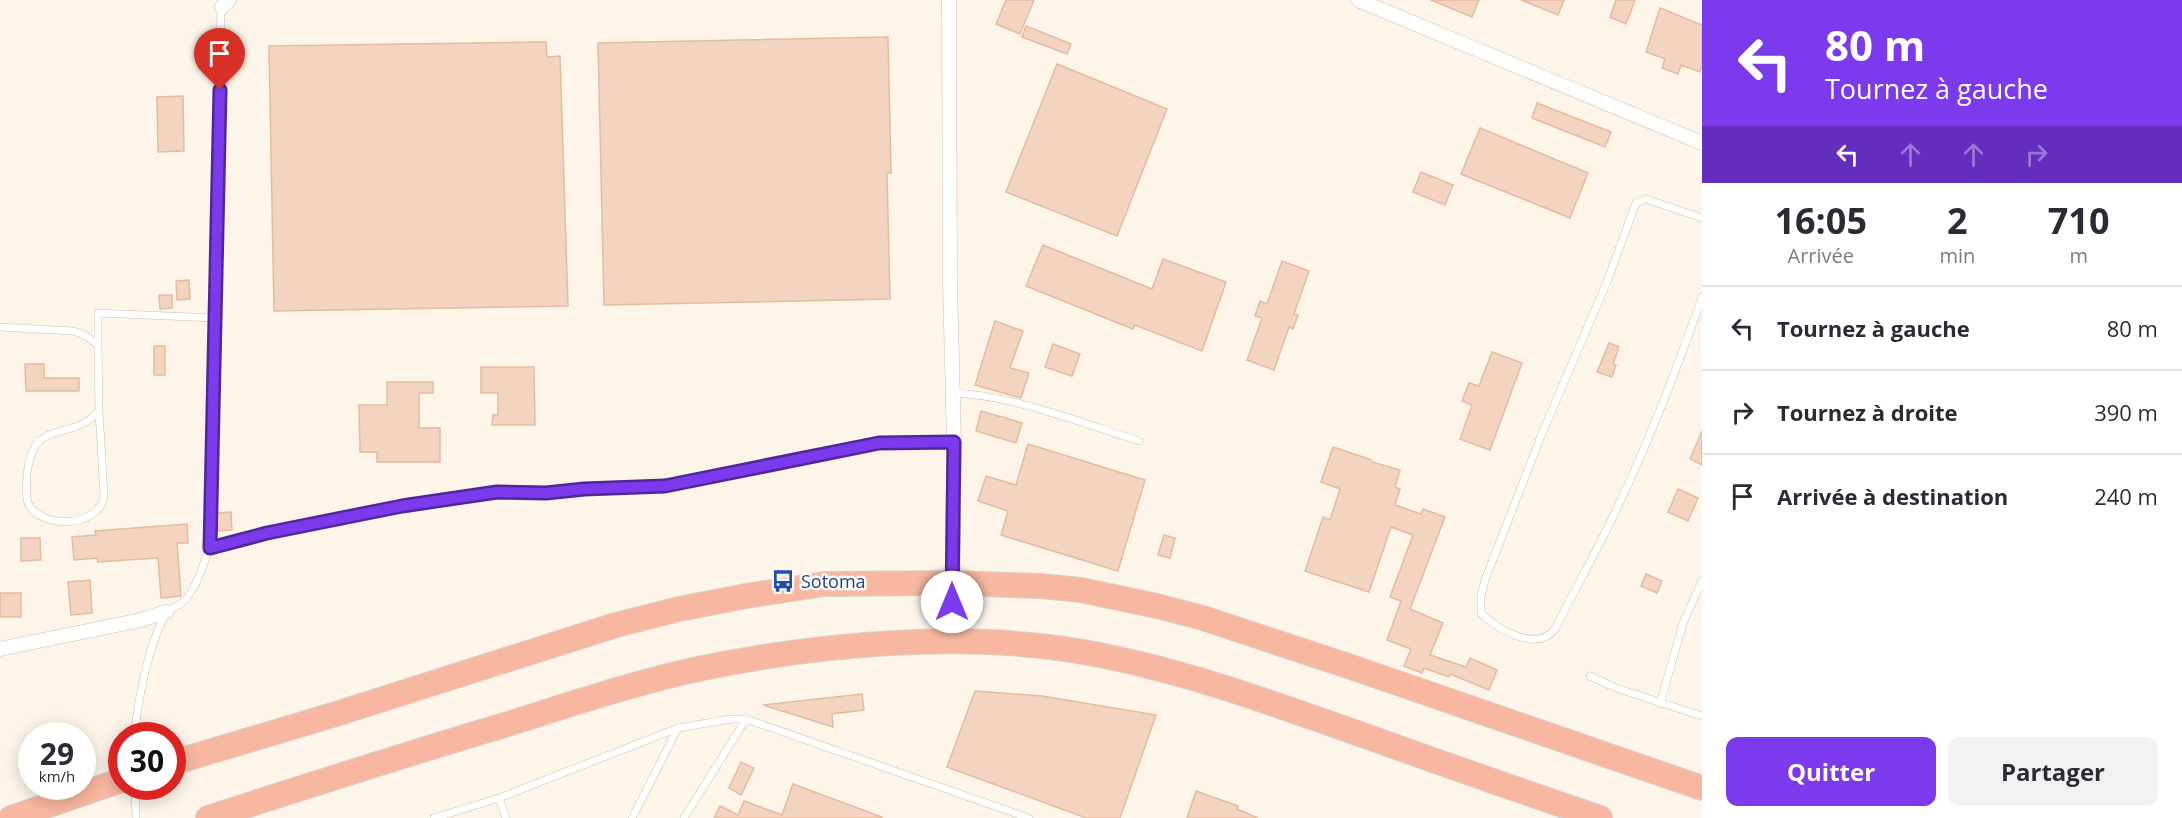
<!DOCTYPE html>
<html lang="fr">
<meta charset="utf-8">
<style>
:root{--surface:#fff;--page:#f2f2f3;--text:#2b2b33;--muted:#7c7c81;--line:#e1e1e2;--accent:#7c3aed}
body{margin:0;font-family:"Open Sans",sans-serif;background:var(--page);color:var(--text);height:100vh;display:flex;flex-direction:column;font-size:22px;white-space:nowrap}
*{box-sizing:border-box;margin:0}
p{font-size:20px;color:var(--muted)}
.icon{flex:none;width:33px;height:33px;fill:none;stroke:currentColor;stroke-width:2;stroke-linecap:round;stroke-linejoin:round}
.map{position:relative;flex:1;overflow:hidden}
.details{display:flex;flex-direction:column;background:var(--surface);width:480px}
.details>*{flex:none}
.hud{background:#7c3aed;color:#fff;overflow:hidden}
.speed{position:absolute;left:18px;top:722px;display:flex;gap:12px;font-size:30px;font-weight:700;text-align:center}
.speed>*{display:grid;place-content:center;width:78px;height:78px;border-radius:50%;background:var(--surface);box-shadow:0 3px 15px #0003;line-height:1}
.speed small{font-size:15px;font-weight:400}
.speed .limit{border:9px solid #d22;background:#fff;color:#111}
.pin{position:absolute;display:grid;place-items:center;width:51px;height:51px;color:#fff;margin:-62px -26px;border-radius:50% 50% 50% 0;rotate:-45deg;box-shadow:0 0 6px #0007}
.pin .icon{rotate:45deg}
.me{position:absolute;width:66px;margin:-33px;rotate:0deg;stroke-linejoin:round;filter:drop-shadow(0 0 4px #0008)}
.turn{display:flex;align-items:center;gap:21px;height:126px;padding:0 24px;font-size:27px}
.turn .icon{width:78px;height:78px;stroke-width:2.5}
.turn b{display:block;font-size:42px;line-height:51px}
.lanes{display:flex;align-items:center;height:57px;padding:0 24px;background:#0003;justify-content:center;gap:30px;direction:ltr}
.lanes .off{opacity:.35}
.eta{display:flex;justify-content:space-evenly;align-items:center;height:102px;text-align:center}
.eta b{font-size:36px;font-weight:700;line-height:42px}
.action{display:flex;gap:12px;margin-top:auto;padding:12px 24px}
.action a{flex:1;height:69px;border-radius:12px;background:var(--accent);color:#fff;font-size:24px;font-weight:700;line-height:69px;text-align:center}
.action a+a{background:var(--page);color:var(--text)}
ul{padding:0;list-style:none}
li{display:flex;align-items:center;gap:18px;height:84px;padding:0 24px;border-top:2px solid var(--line)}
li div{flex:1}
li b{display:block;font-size:22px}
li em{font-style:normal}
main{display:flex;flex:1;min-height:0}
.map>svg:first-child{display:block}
.building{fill:#f3d4c0;stroke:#e5bba0;stroke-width:1.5}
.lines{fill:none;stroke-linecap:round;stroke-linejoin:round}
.lane-casing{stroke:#cfbdae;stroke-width:8}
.street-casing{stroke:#cfbdae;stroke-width:15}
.highway-casing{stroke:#d9d1cd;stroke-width:26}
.lane{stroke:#fff;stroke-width:7}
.street{stroke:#fff;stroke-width:14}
.highway{stroke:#f7b7a0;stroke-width:24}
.route-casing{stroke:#51269a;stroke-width:15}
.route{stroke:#7c3aed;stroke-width:10}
.labels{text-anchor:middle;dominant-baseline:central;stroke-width:5;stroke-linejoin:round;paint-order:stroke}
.transit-label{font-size:18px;fill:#164399;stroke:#fff9f0;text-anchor:start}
</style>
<main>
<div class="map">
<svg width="1702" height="818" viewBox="0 0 1702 818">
<rect width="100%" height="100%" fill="#fdf5e9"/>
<g class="building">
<polygon points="1006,0 1034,0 1020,34 996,24"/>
<polygon points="1431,0 1479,0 1472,17"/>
<polygon points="1521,0 1564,0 1558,15"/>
<polygon points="1616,0 1635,0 1626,24 1610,17"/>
<polygon points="1660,8 1702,25 1702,65 1700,72 1681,65 1678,74 1662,68 1665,59 1646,52"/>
<polygon points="1026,26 1071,44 1067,54 1022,37"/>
<polygon points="888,37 891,173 887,173 890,299 604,305 598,43"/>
<polygon points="546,42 547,57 560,56 568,306 274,311 269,46"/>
<polygon points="1057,64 1167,109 1117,236 1006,192"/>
<polygon points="183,96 184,151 158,152 157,97"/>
<polygon points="1537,103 1611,132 1605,147 1532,118"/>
<polygon points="1480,128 1588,173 1570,218 1461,174"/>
<polygon points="1421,172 1453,185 1445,205 1413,192"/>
<polygon points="1043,245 1152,289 1163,259 1226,282 1202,351 1135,325 1133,329 1026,286"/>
<polygon points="1282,261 1309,271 1294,314 1298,315 1293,329 1289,327 1274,370 1247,360 1262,318 1255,316 1260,301 1267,304"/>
<polygon points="189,280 190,299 177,300 176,281"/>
<polygon points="159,295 172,295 172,308 160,309"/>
<polygon points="995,321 1023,331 1010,368 1029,373 1021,398 975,385"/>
<polygon points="1609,343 1619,347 1613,364 1616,365 1612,377 1597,372"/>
<polygon points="1053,344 1080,354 1072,376 1045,367"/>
<rect x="154" y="346" width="11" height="29"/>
<polygon points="1492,352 1522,363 1490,450 1460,439 1472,405 1462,401 1469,383 1479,386"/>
<polygon points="25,364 44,364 44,378 79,378 79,391 26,391"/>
<polygon points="481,367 534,367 535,425 492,425 493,415 498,415 498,393 481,393"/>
<polygon points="387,382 433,382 433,393 419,393 419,428 440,428 440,462 377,462 377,452 360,452 359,405 387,405"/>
<polygon points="981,411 1022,423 1016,443 976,431"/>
<polygon points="1702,431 1702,465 1690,459"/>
<polygon points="1028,444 1145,480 1118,571 1001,535 1008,511 978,501 986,476 1016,485"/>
<polygon points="1333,447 1372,460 1372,462 1400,470 1395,487 1400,489 1395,505 1421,514 1423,509 1445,517 1410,609 1443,623 1430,655 1466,667 1470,658 1497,670 1489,690 1450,674 1449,677 1424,668 1422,673 1404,666 1411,649 1387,640 1401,601 1390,597 1413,535 1391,527 1369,592 1305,571 1323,517 1330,520 1340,489 1321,482"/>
<polygon points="1678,489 1698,498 1688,521 1668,512"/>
<polygon points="231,512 232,530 218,531 217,513"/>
<polygon points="187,524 188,543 177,543 181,596 161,598 158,558 98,562 97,558 74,560 72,537 96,535 95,531"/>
<polygon points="1164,535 1175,538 1170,558 1158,555"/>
<polygon points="21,538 40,538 41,560 21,561"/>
<polygon points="1646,574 1662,581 1657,593 1641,586"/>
<polygon points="90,580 92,613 71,615 68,582"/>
<rect x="0" y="593" width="21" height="24"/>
<polygon points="975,691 1042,696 1156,715 1120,818 1086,818 947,767"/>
<polygon points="862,694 864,710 832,714 833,727 763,705"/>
<polygon points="741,762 754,768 741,795 729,788"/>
<polygon points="793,784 882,817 881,818 714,818 720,806 738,815 744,801 782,815"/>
<polygon points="1196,791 1238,806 1237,809 1258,818 1187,818"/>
</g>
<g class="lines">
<g class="lane-casing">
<g id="lane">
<path d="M1702,218L1646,199L1636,203L1607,282L1541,436L1485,580L1481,596V613C1497,629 1537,653 1555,629C1572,595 1591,561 1608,527C1645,452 1675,375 1702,297"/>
<path d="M0,327L74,331L86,336L98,345L99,411L104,495C100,529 39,529 28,503C25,494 27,484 27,475C28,464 30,455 36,445C50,426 79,435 99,411"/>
<polyline points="98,345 98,313 215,318"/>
<path d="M953,393C1012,395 1082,423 1139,441"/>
<polyline points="209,548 266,533 402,506 497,492 546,493 584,489 665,486 879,443 954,442"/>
<polyline points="1590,676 1616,688 1702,716"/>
<polyline points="1660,704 1683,623 1702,581"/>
<path d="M135,735C137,701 149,645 165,615C168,608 177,607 183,602C197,588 203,566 209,548L221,5"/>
<polyline points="135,786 136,818"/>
<polyline points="499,798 506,818"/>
<polyline points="434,818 499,798 678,728 731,719 746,719 1029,818"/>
<polyline points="632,818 678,728"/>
<polyline points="684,818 746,719"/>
</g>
</g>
<g class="street-casing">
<g id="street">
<polyline points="949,0 950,284 954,442 952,641"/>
<polyline points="1358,0 1702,143"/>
<polyline points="222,7 229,0"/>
<polyline points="0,649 141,620 166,612"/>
</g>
</g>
<g class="highway-casing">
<g id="highway">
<polyline points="172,763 336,714 616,625 679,609 746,596 824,584 952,583 1041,586 1081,590 1157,606 1203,618 1354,668 1702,788"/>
<polyline points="11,818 122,780"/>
<path d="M208,818C304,787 401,756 498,727C563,707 627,685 693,670C815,644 966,630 1089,653C1187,671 1280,706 1374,739C1449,766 1524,792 1600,818"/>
</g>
</g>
<use href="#lane" class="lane"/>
<use href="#street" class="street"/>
<use href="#highway" class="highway"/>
</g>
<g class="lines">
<g class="route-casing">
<polyline id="route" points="220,90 210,548 267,533 402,506 497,492 546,493 584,489 665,486 879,443 954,442 952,602"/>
</g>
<use href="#route" class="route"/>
</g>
<defs>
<g id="bus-bare" transform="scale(1.8)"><path d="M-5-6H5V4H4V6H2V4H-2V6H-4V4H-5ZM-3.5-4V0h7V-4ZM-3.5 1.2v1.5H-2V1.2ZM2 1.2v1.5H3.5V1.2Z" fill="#1a4fb4" stroke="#fff9f0" stroke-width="2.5" paint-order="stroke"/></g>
</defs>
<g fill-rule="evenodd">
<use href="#bus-bare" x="783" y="581"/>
</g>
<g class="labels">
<g class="transit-label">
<text x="801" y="581">Sotoma</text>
</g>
</g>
</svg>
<div class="speed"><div>29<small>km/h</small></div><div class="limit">30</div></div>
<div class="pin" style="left:220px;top:90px;background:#d93025"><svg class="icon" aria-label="arrive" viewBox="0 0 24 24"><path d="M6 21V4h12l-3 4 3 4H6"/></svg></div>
<svg class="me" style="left:952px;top:602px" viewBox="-20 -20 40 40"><circle r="19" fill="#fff"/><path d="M0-13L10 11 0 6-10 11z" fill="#7c3aed"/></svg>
</div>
<section class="details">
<div class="hud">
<div class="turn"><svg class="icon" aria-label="left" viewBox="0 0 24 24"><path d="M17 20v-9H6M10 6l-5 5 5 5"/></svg><div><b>80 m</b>Tournez à gauche</div></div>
<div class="lanes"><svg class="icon" aria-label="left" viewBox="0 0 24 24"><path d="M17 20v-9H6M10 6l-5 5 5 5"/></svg><svg class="icon off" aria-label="ahead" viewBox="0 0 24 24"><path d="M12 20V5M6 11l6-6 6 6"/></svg><svg class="icon off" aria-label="ahead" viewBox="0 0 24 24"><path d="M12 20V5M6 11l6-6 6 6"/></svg><svg class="icon off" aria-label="right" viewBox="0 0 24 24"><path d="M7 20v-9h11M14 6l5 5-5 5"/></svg></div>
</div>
<div class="eta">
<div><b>16:05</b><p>Arrivée</p></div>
<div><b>2</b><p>min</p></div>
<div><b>710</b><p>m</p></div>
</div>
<ul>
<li><svg class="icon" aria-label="left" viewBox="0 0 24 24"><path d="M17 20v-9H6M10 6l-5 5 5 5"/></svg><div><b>Tournez à gauche</b></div><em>80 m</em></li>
<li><svg class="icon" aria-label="right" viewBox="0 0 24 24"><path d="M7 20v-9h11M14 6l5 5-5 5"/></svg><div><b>Tournez à droite</b></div><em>390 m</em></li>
<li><svg class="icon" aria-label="arrive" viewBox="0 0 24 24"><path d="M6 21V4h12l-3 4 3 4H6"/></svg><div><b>Arrivée à destination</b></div><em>240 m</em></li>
</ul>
<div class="action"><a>Quitter</a><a>Partager</a></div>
</section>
</main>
